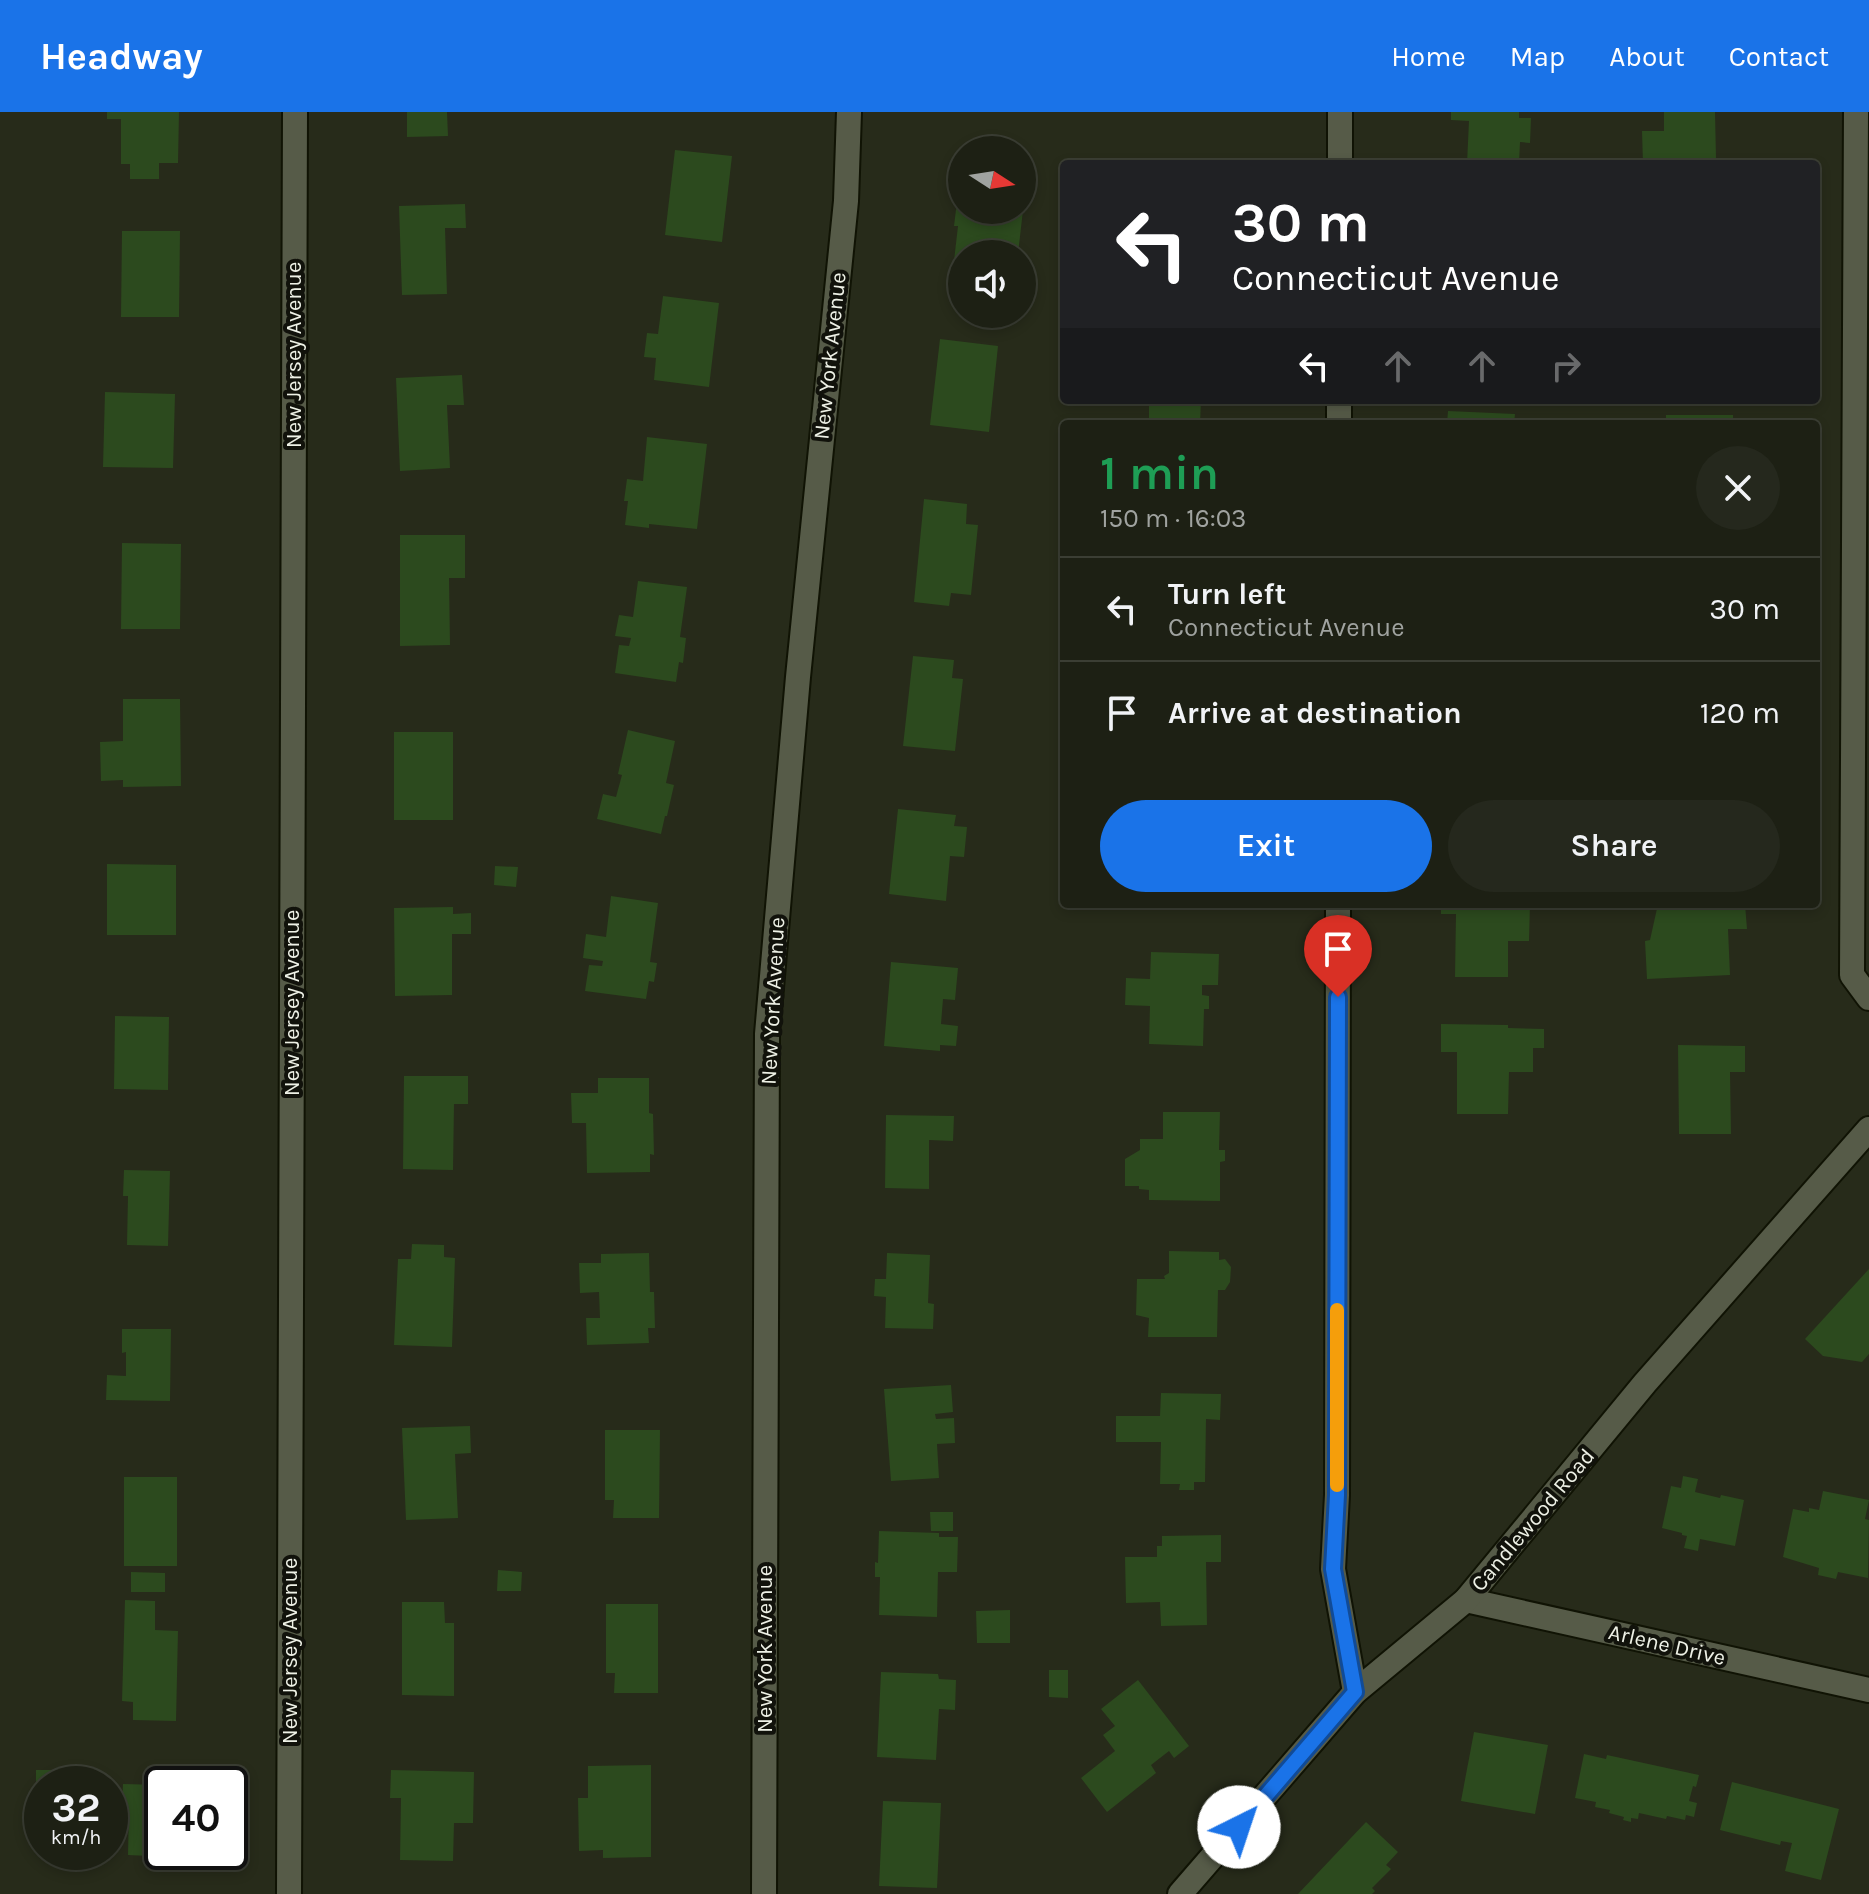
<!DOCTYPE html>
<meta charset="utf-8">
<style>
:root{--surface:#1d2014;--page:#25281d;--text:#f1f3f6;--muted:#a0a3a0;--line:#3b3e34;--accent:#1a73e8}
body{margin:0;font-family:Karla,sans-serif;background:var(--page);color:var(--text);height:100vh;display:flex;flex-direction:column;font-size:30px;white-space:nowrap}
*{box-sizing:border-box;margin:0}
p{font-size:26px;color:var(--muted)}
.icon{flex:none;width:44px;height:44px;fill:none;stroke:currentColor;stroke-width:2;stroke-linecap:round;stroke-linejoin:round}
.map{position:relative;flex:1;overflow:hidden}
.details{position:absolute;left:1060px;top:308px;width:760px;height:488px;display:flex;flex-direction:column;background:var(--surface);border-radius:8px;box-shadow:0 4px 12px #0003,0 0 0 2px var(--line)}
.details>*{flex:none}
.hud{position:absolute;left:1060px;top:48px;width:760px;height:244px;border-radius:8px;box-shadow:0 4px 12px #0003,0 0 0 2px var(--line);background:#202124;color:#fff;overflow:hidden}
.needle{width:52px;rotate:102deg}
.buttons{position:absolute;left:948px;top:24px;display:grid;gap:16px}
.buttons a{display:grid;place-items:center;width:88px;height:88px;border-radius:50%;background:var(--surface);box-shadow:0 4px 12px #0003,0 0 0 2px var(--line);font-size:40px}
.speed{position:absolute;left:24px;top:1654px;display:flex;gap:16px;font-size:40px;font-weight:700;text-align:center}
.speed>*{display:grid;place-content:center;width:104px;height:104px;border-radius:50%;background:var(--surface);box-shadow:0 4px 12px #0003,0 0 0 2px var(--line);line-height:1}
.speed small{font-size:20px;font-weight:400}
.speed .limit{border:4px solid #111;border-radius:12px;background:#fff;color:#111}
.pin{position:absolute;display:grid;place-items:center;width:68px;height:68px;color:#fff;margin:-82px -34px;border-radius:50% 50% 50% 0;rotate:-45deg;box-shadow:0 0 8px #0007}
.pin .icon{rotate:45deg}
.me{position:absolute;width:88px;margin:-44px;rotate:41deg;stroke-linejoin:round;filter:drop-shadow(0 0 6px #0008)}
.turn{display:flex;align-items:center;gap:28px;height:168px;padding:0 40px;font-size:36px}
.turn .icon{width:104px;height:104px;stroke-width:2.5}
.turn b{display:block;font-size:56px;line-height:68px}
.lanes{display:flex;align-items:center;height:76px;padding:0 40px;background:#0003;justify-content:center;gap:40px;direction:ltr}
.lanes .off{opacity:.35}
.round{display:grid;place-items:center;flex:none;width:84px;height:84px;border-radius:42px;background:var(--page)}
.headline{display:flex;align-items:center;justify-content:space-between;height:136px;padding:0 40px}
h1{font-size:48px;font-weight:600;line-height:60px;color:#1e9e55}
.action{display:flex;gap:16px;margin-top:auto;padding:16px 40px}
.action a{flex:1;height:92px;border-radius:48px;background:var(--accent);color:#fff;font-size:32px;font-weight:600;line-height:92px;text-align:center}
.action a+a{background:var(--page);color:var(--text)}
ul{padding:0;list-style:none}
li{display:flex;align-items:center;gap:24px;height:104px;padding:0 40px;border-top:2px solid var(--line)}
li div{flex:1}
li b{display:block;font-size:30px}
li em{font-style:normal}
header{display:flex;align-items:center;gap:48px;box-sizing:border-box;height:112px;padding:0 40px;background:var(--accent);color:#fff}
header strong{font-size:38px}
nav{display:flex;gap:44px;margin-inline-start:auto;font-size:28px}
.map>svg:first-child{display:block}
.building{fill:#2c4a1e}
.lines{fill:none;stroke-linecap:round;stroke-linejoin:round}
.street-casing{stroke:#101304;stroke-width:28}
.secondary-casing{stroke:#101304;stroke-width:28}
.street{stroke:#565b48;stroke-width:24}
.secondary{stroke:#565b48;stroke-width:24}
.route-casing{stroke:#114b97;stroke-width:20}
.route{stroke:#1a73e8;stroke-width:14}
.slow{stroke:#f59e0b;stroke-width:14}
.labels{text-anchor:middle;dominant-baseline:central;stroke-width:8;stroke-linejoin:round;paint-order:stroke}
.street-label{font-size:22px;fill:#eef1e6;stroke:#11120b}
</style>
<header>
<strong>Headway</strong>
<nav><a>Home</a><a>Map</a><a>About</a><a>Contact</a></nav>
</header>
<div class="map">
<svg width="1869" height="1782" viewBox="0 0 1869 1782">
<rect width="100%" height="100%" fill="#272b1a"/>
<g class="building">
<polygon points="107,0 179,0 178,51 159,51 159,67 130,67 130,52 121,52 121,7 107,7"/>
<polygon points="407,0 447,0 448,24 407,25"/>
<polygon points="1451,0 1519,0 1519,6 1531,6 1530,31 1520,30 1519,52 1467,52 1469,9 1451,8"/>
<polygon points="1664,0 1715,0 1716,46 1732,46 1732,52 1643,52 1642,19 1664,19"/>
<polygon points="675,38 732,44 722,130 665,123"/>
<polygon points="1022,65 1027,65 1024,92 1022,92"/>
<polygon points="959,73 962,73 962,98 1023,98 1018,142 962,142 962,150 954,149 958,114 954,114"/>
<polygon points="465,92 466,116 445,116 447,182 402,183 399,94"/>
<polygon points="122,119 180,119 179,205 121,205"/>
<polygon points="663,184 719,191 709,275 654,268 656,246 644,245 647,221 658,222"/>
<polygon points="940,227 998,234 989,320 930,313"/>
<polygon points="462,263 464,293 447,293 450,356 400,359 396,266"/>
<polygon points="105,280 175,282 173,356 103,355"/>
<polygon points="1149,288 1201,288 1200,312 1149,312"/>
<polygon points="1448,299 1515,302 1514,312 1447,312"/>
<rect x="1666" y="303" width="67" height="9"/>
<polygon points="647,325 707,332 697,417 649,412 649,416 625,413 628,389 624,389 627,367 643,369"/>
<polygon points="924,387 967,392 966,412 978,413 971,483 951,481 949,494 914,490"/>
<polygon points="400,423 465,423 465,466 449,466 450,533 400,534"/>
<polygon points="122,431 181,432 180,517 121,517"/>
<polygon points="638,469 687,475 680,525 686,526 683,551 679,550 676,570 615,561 619,533 629,534 631,526 615,524 619,503 633,505"/>
<polygon points="913,544 954,548 952,566 963,567 955,639 903,634"/>
<polygon points="123,587 180,587 181,674 123,675 123,668 101,669 100,630 123,629"/>
<polygon points="628,618 675,629 666,671 674,673 667,704 665,704 661,722 597,707 603,682 616,685 622,663 618,662"/>
<rect x="394" y="620" width="59" height="88"/>
<polygon points="898,697 956,703 954,714 967,715 964,745 950,744 946,789 889,782"/>
<polygon points="107,752 176,753 176,823 107,823"/>
<polygon points="495,754 518,755 516,775 494,773"/>
<polygon points="611,784 658,791 650,850 657,851 654,870 649,869 646,887 585,879 589,853 602,854 603,849 583,846 586,822 606,825"/>
<polygon points="1441,792 1530,792 1529,829 1508,829 1508,865 1455,865 1456,802 1441,802"/>
<polygon points="1658,792 1745,792 1747,817 1728,817 1730,863 1647,867 1645,829 1650,828"/>
<polygon points="453,795 453,802 471,801 471,822 452,822 452,883 395,884 394,796"/>
<polygon points="1151,840 1219,842 1218,873 1202,873 1202,883 1209,884 1209,897 1204,897 1203,934 1149,932 1150,894 1125,893 1126,866 1150,867"/>
<polygon points="891,850 958,856 955,888 943,887 941,912 958,914 956,934 940,933 940,939 884,934"/>
<polygon points="115,904 169,905 168,978 114,977"/>
<polygon points="1441,912 1508,913 1508,916 1544,917 1544,936 1533,936 1533,960 1509,960 1508,1002 1457,1002 1457,940 1441,940"/>
<polygon points="1678,933 1745,934 1745,960 1730,960 1731,1022 1679,1022"/>
<polygon points="404,964 468,964 468,992 454,992 453,1058 403,1057"/>
<polygon points="598,966 649,966 649,1001 653,1002 654,1043 650,1042 650,1060 587,1061 586,1011 572,1011 571,981 598,981"/>
<polygon points="1163,1000 1220,1000 1219,1038 1225,1038 1225,1049 1220,1050 1220,1089 1149,1088 1149,1078 1139,1077 1139,1074 1125,1074 1125,1047 1140,1038 1140,1027 1163,1027"/>
<polygon points="886,1003 954,1004 953,1029 929,1028 929,1077 885,1076"/>
<polygon points="124,1058 170,1059 168,1134 127,1133 128,1084 123,1084"/>
<polygon points="412,1132 444,1133 444,1145 455,1146 452,1235 394,1233 398,1147 411,1147"/>
<polygon points="1169,1139 1219,1140 1219,1148 1225,1147 1231,1155 1230,1170 1225,1178 1218,1178 1217,1225 1148,1225 1149,1206 1136,1203 1137,1167 1165,1167 1164,1164 1169,1161"/>
<polygon points="649,1141 650,1180 654,1180 655,1216 648,1216 649,1231 587,1233 586,1206 600,1206 599,1180 580,1181 579,1151 601,1151 601,1142"/>
<polygon points="887,1141 930,1143 928,1191 934,1192 933,1217 885,1216 886,1185 874,1184 875,1167 886,1167"/>
<polygon points="1869,1157 1869,1242 1862,1250 1823,1244 1805,1227"/>
<polygon points="122,1217 171,1217 170,1289 106,1288 107,1263 126,1264 126,1240 122,1241"/>
<polygon points="951,1273 953,1300 935,1302 936,1307 954,1306 955,1331 937,1332 939,1366 891,1369 884,1277"/>
<polygon points="1161,1281 1221,1282 1220,1308 1206,1307 1205,1370 1194,1370 1194,1378 1179,1378 1180,1372 1160,1372 1161,1330 1116,1330 1116,1304 1160,1304"/>
<polygon points="470,1314 471,1341 455,1342 458,1406 406,1408 402,1316"/>
<polygon points="605,1318 660,1318 659,1406 613,1406 614,1388 605,1388"/>
<polygon points="1683,1364 1698,1367 1695,1380 1720,1386 1721,1383 1744,1388 1735,1434 1700,1427 1698,1439 1684,1436 1687,1424 1682,1423 1682,1421 1662,1416 1671,1374 1681,1376"/>
<rect x="124" y="1365" width="53" height="89"/>
<polygon points="1823,1379 1869,1388 1865,1407 1869,1408 1868,1466 1838,1460 1836,1467 1818,1463 1819,1456 1783,1445 1793,1397 1809,1400 1809,1396 1819,1398"/>
<polygon points="930,1400 953,1400 953,1419 931,1419"/>
<polygon points="879,1419 939,1421 939,1425 958,1425 957,1460 938,1460 937,1505 879,1503 880,1465 875,1465 875,1450 878,1451"/>
<polygon points="1221,1423 1221,1450 1206,1450 1207,1513 1161,1514 1160,1490 1126,1491 1125,1445 1157,1445 1157,1434 1162,1434 1162,1424"/>
<polygon points="498,1458 522,1460 521,1479 497,1479"/>
<polygon points="131,1460 165,1461 165,1480 131,1480"/>
<polygon points="125,1488 155,1489 155,1518 178,1519 176,1609 133,1608 133,1590 122,1589"/>
<polygon points="402,1490 444,1490 445,1511 454,1511 454,1584 402,1583"/>
<polygon points="606,1492 658,1492 658,1581 614,1581 615,1561 606,1561"/>
<polygon points="1010,1498 1010,1531 977,1531 976,1499"/>
<polygon points="1049,1558 1068,1558 1068,1586 1049,1585"/>
<polygon points="881,1560 938,1562 939,1567 956,1568 955,1598 939,1597 936,1648 877,1645"/>
<polygon points="1138,1568 1189,1634 1174,1646 1169,1639 1151,1653 1156,1661 1107,1700 1081,1666 1115,1639 1103,1623 1115,1614 1101,1597"/>
<polygon points="1474,1620 1548,1633 1535,1702 1461,1689"/>
<polygon points="1584,1642 1606,1647 1607,1643 1699,1663 1696,1675 1693,1674 1689,1689 1697,1691 1694,1705 1686,1703 1685,1708 1667,1704 1666,1707 1639,1701 1638,1707 1631,1706 1631,1710 1623,1708 1624,1705 1609,1701 1610,1698 1595,1695 1596,1690 1575,1686"/>
<polygon points="651,1653 651,1745 603,1746 603,1738 579,1739 578,1686 588,1686 588,1654"/>
<polygon points="36,1658 71,1658 71,1672 42,1672 42,1680 36,1680"/>
<polygon points="391,1658 474,1660 473,1711 454,1711 453,1749 400,1748 401,1686 390,1686"/>
<polygon points="1732,1670 1839,1697 1821,1768 1785,1759 1792,1731 1781,1729 1780,1733 1720,1718"/>
<polygon points="123,1672 162,1673 162,1740 171,1740 171,1745 128,1743 129,1695 122,1694"/>
<rect x="39" y="1686" width="3" height="25"/>
<polygon points="883,1689 941,1691 937,1776 879,1774"/>
<polygon points="1366,1710 1398,1740 1386,1753 1391,1757 1372,1776 1375,1779 1372,1782 1298,1782"/>
</g>
<g class="lines">
<g class="street-casing">
<g id="street">
<polyline points="1856,0 1852,863 1869,886"/>
<polyline points="1340,52 1340,0"/>
<polyline points="1339,312 1339,288"/>
<polyline points="1338,792 1337,1383 1333,1457 1355,1580"/>
<polyline points="1466,1488 1869,1578"/>
<polyline points="289,1782 295,0"/>
<polyline points="764,1782 767,922 798,565 846,89 849,0"/>
</g>
</g>
<g class="secondary-casing">
<polyline id="secondary" points="1180,1782 1355,1580 1466,1488 1645,1271 1869,1017"/>
</g>
<use href="#street" class="street"/>
<use href="#secondary" class="secondary"/>
</g>
<g class="lines">
<g class="route-casing">
<polyline id="route" points="1239,1715 1355,1580 1333,1457 1337,1383 1338,885"/>
</g>
<use href="#route" class="route"/>
<polyline class="slow" points="1337,1373 1337,1198"/>
</g>
<g class="labels">
<g class="street-label">
<text transform="translate(294 243) rotate(-90)">New Jersey Avenue</text>
<text transform="translate(830 244) rotate(-84)">New York Avenue</text>
<text transform="translate(773 889) rotate(-87)">New York Avenue</text>
<text transform="translate(292 891) rotate(-90)">New Jersey Avenue</text>
<text transform="translate(1533 1408) rotate(-50)">Candlewood Road</text>
<text transform="translate(1667 1533) rotate(13)">Arlene Drive</text>
<text transform="translate(765 1537) rotate(-90)">New York Avenue</text>
<text transform="translate(290 1539) rotate(-90)">New Jersey Avenue</text>
</g>
</g>
</svg>
<div class="buttons">
<a><svg class="needle" viewBox="-14 -14 28 28"><path d="M0-13l5 13h-10z" fill="#e53935"/><path d="M0 13l5-13h-10z" fill="#a0a3a0"/></svg></a>
<a><svg class="icon" aria-label="sound" viewBox="0 0 24 24"><path d="M4 9h4l5-4v14l-5-4H4zM17 9q2 3 0 6"/></svg></a>
</div>
<div class="speed"><div>32<small>km/h</small></div><div class="limit">40</div></div>
<div class="pin" style="left:1338px;top:885px;background:#d93025"><svg class="icon" aria-label="arrive" viewBox="0 0 24 24"><path d="M6 21V4h12l-3 4 3 4H6"/></svg></div>
<svg class="me" style="left:1239px;top:1715px" viewBox="-20 -20 40 40"><circle r="19" fill="#fff"/><path d="M0-13L10 11 0 6-10 11z" fill="#1a73e8"/></svg>
<div class="hud">
<div class="turn"><svg class="icon" aria-label="left" viewBox="0 0 24 24"><path d="M17 20v-9H6M10 6l-5 5 5 5"/></svg><div><b>30 m</b>Connecticut Avenue</div></div>
<div class="lanes"><svg class="icon" aria-label="left" viewBox="0 0 24 24"><path d="M17 20v-9H6M10 6l-5 5 5 5"/></svg><svg class="icon off" aria-label="ahead" viewBox="0 0 24 24"><path d="M12 20V5M6 11l6-6 6 6"/></svg><svg class="icon off" aria-label="ahead" viewBox="0 0 24 24"><path d="M12 20V5M6 11l6-6 6 6"/></svg><svg class="icon off" aria-label="right" viewBox="0 0 24 24"><path d="M7 20v-9h11M14 6l5 5-5 5"/></svg></div>
</div>
<section class="details">
<div class="headline"><div><h1>1 min</h1><p>150 m · 16:03</p></div><a class="round"><svg class="icon" aria-label="close" viewBox="0 0 24 24"><path d="M6 6l12 12M18 6L6 18"/></svg></a></div>
<ul>
<li><svg class="icon" aria-label="left" viewBox="0 0 24 24"><path d="M17 20v-9H6M10 6l-5 5 5 5"/></svg><div><b>Turn left</b><p>Connecticut Avenue</p></div><em>30 m</em></li>
<li><svg class="icon" aria-label="arrive" viewBox="0 0 24 24"><path d="M6 21V4h12l-3 4 3 4H6"/></svg><div><b>Arrive at destination</b></div><em>120 m</em></li>
</ul>
<div class="action"><a>Exit</a><a>Share</a></div>
</section>
</div>
